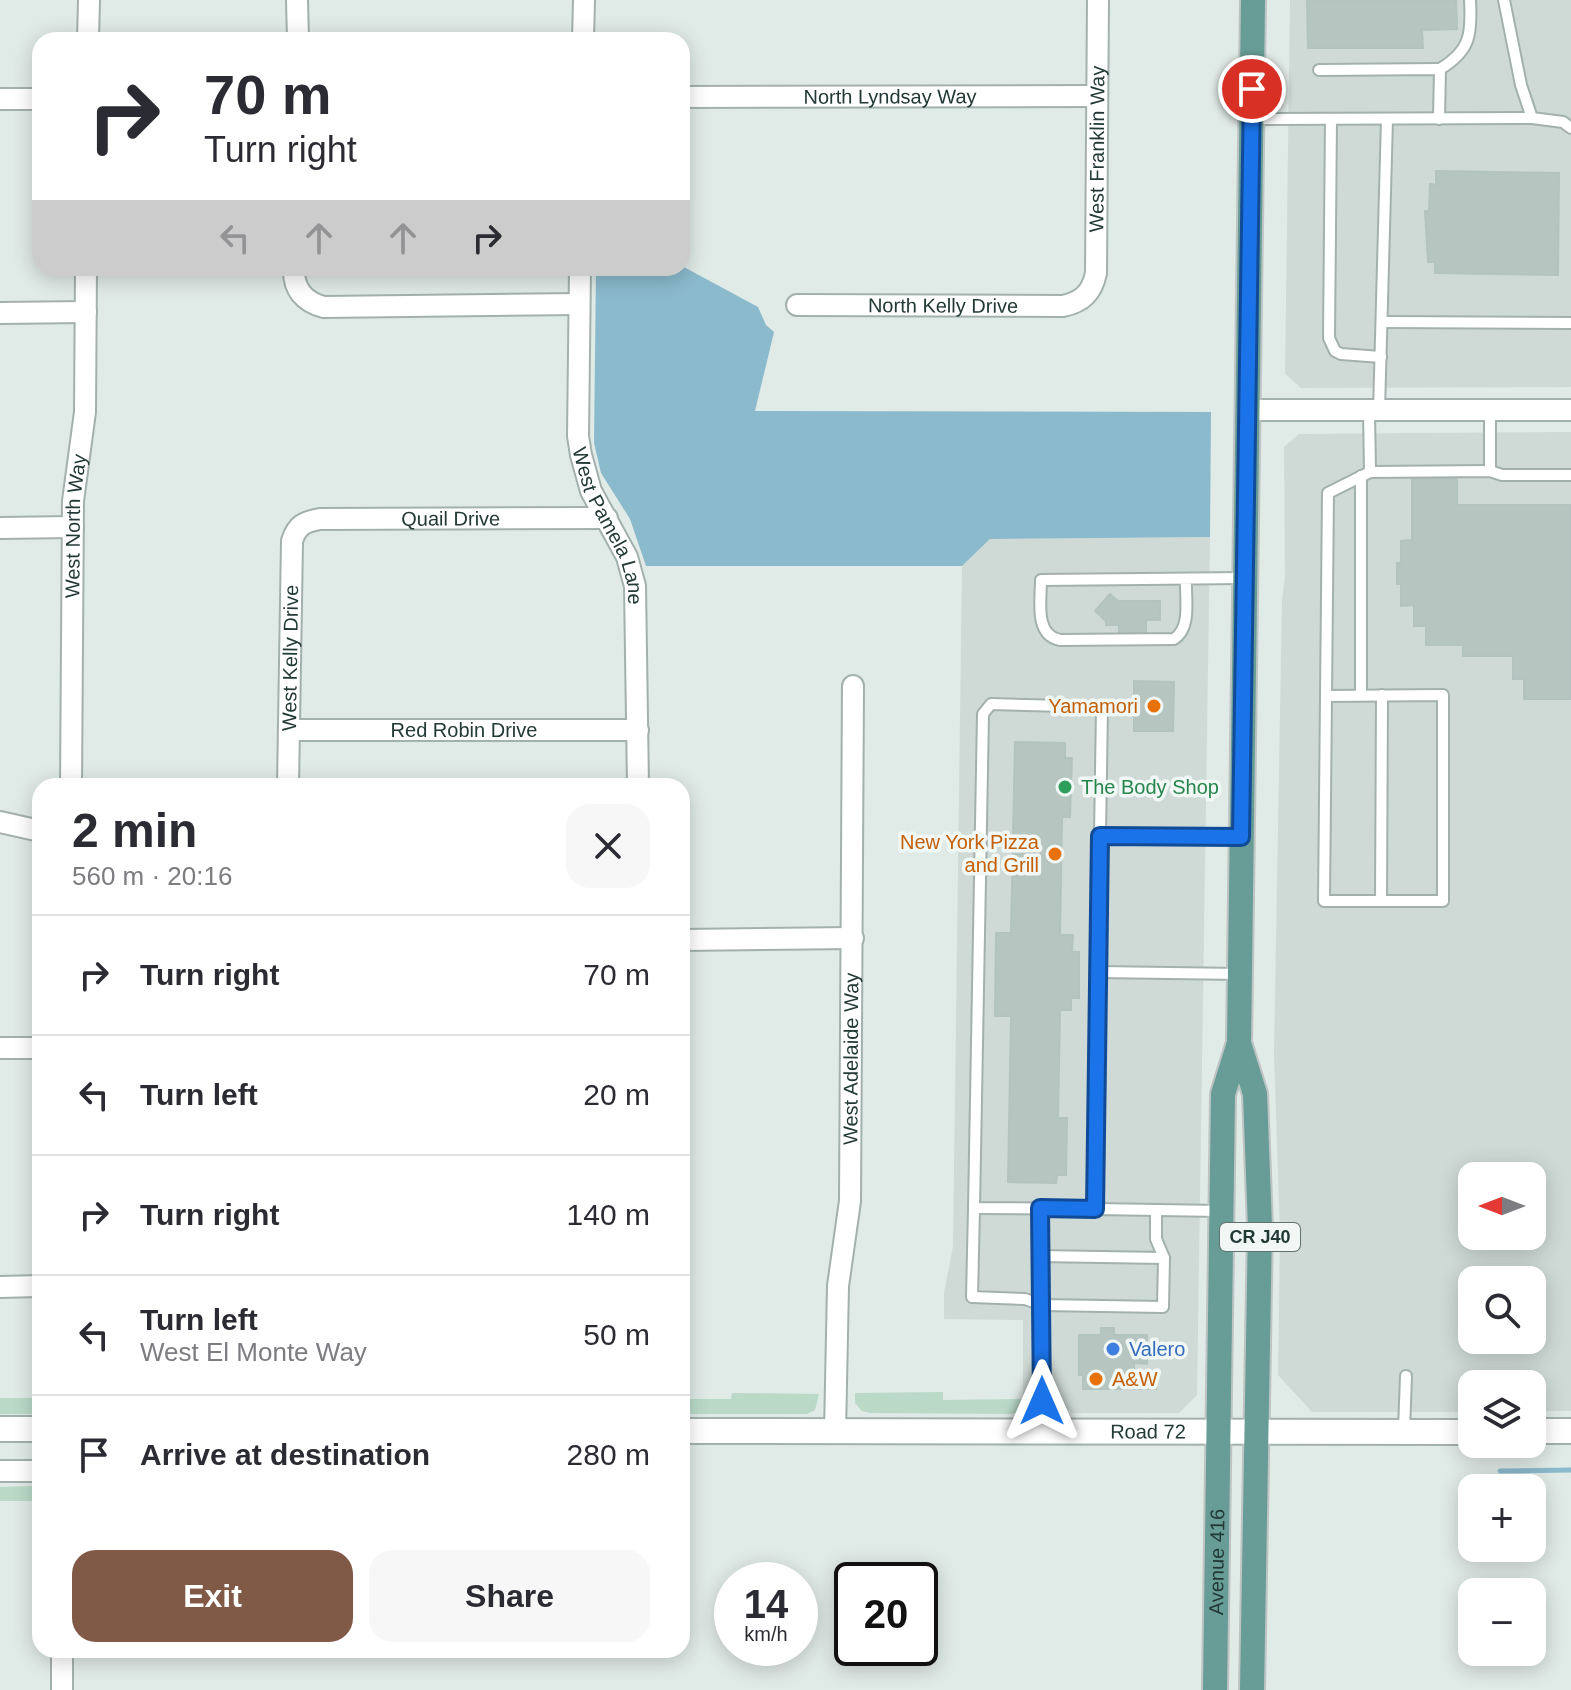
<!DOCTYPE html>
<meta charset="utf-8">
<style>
:root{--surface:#fff;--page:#f7f7f7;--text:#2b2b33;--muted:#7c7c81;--line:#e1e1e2;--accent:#815947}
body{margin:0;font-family:Helvetica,sans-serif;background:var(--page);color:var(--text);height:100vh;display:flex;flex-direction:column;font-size:30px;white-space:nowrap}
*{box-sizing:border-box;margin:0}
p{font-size:26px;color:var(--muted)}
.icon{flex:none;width:44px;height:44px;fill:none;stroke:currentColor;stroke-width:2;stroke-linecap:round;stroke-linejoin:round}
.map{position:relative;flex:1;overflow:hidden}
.sheet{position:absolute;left:32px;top:778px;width:658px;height:880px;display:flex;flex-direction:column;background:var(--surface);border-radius:24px;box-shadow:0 4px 20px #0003}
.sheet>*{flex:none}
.banner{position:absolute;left:32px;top:32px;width:658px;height:244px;border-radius:24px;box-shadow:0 4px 20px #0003;background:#fff;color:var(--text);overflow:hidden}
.needle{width:52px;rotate:270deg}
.controls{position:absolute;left:1458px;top:1162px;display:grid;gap:16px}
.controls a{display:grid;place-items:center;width:88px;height:88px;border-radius:16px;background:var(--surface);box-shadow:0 4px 20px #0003;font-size:40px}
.speed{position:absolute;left:714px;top:1562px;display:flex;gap:16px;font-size:40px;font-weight:700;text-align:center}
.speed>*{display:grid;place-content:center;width:104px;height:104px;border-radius:50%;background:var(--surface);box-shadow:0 4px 20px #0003;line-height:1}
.speed small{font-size:20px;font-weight:400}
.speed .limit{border:4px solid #111;border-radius:12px;background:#fff;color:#111}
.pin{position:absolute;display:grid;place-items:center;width:68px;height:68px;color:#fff;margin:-34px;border:4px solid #fff;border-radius:50%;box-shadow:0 2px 8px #0007}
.me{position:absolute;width:88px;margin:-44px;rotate:0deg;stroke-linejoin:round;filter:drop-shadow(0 0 6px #0008)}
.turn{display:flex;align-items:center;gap:28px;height:168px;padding:0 40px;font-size:36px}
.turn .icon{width:104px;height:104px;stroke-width:2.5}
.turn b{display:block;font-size:56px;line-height:68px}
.lanes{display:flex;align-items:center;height:76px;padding:0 40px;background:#0003;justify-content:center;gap:40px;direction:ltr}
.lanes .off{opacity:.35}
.round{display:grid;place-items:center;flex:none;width:84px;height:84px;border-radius:24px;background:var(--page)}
.summary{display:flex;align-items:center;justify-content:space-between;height:136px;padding:0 40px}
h1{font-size:48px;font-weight:700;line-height:60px}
.button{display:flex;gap:16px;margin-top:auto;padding:16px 40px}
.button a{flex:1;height:92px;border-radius:24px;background:var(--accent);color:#fff;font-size:32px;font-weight:700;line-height:92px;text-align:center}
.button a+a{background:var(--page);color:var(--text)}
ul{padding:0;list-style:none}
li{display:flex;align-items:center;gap:24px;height:120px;padding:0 40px;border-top:2px solid var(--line)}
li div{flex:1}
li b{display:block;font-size:30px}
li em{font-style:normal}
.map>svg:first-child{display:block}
.built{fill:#cfdad6;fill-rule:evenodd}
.green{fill:#badac7}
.water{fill:#8bbacc}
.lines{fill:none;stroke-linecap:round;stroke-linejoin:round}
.stream{stroke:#8bbacc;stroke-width:5}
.building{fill:#b6c5c0;stroke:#b3c3bf;stroke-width:2}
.service-casing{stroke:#a3b1ae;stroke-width:14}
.minor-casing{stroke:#a3b1ae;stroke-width:24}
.tertiary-casing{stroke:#a3b1ae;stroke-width:28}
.primary-casing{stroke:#bdc4c3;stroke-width:28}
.service{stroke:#fff;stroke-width:10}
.minor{stroke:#fff;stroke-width:20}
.tertiary{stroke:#fff;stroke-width:24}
.primary{stroke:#679d96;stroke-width:24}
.route-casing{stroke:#114b97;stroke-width:20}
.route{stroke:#1a73e8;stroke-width:14}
.food-dot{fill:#e8710a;stroke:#f0f7f4;stroke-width:3}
.leisure-dot{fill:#2e9e5b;stroke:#f0f7f4;stroke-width:3}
.shop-dot{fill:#3f7fe0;stroke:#f0f7f4;stroke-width:3}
.labels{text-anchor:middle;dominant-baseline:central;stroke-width:7;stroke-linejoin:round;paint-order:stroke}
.shield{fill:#f0f7f4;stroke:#60726f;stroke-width:2}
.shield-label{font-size:18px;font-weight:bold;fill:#223936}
.street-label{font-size:20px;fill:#223936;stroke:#f0f7f4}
.food-label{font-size:20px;fill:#c56008;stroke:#f0f7f4;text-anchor:end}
.leisure-label{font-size:20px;fill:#27864d;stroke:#f0f7f4;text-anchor:start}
.shop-label{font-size:20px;fill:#366cbe;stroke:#f0f7f4;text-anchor:start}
</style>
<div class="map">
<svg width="1571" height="1690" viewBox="0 0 1571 1690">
<rect width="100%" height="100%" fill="#e0eae7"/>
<g class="built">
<polygon points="1290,0 1571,0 1571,387 1301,388 1285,374"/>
<path d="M1571,432V1411H1532V1384H1472V1412H1312L1278,1375L1280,1233L1274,1054L1282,600L1285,577L1284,447L1299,434ZM1472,1176H1532V1236H1472ZM1472,1280H1532V1340H1472Z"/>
<polygon points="1210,537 1197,1395 1179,1413 1072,1413 1057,1400 1023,1399 1023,1320 944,1319 944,1293 953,1246 962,566 990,539"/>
</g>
<g class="green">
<polygon points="943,1392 943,1400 1023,1399 1023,1407 1019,1412 1011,1414 871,1413 862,1411 855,1403 855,1393"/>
<polygon points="732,1393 819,1394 815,1410 807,1414 682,1414 682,1399 731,1399"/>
<rect x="0" y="1398" width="40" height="16"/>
<polygon points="35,1486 40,1490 40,1501 0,1501 0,1487"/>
</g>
<polygon class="water" points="682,266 758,307 766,325 774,332 755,411 1211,412 1210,537 990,539 962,566 646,566 630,519 601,473 594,443 596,268"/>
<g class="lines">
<polyline class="stream" points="1500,1471 1571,1470"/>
</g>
<g class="building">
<polygon points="1307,0 1456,0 1457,29 1422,30 1423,48 1308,48"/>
<polygon points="1436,171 1559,173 1558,275 1435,273 1435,262 1428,262 1425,211 1429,211 1430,184 1436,185"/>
<polygon points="1457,478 1457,505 1571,505 1571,699 1524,699 1524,679 1513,679 1513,656 1463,656 1463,645 1426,645 1426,626 1414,626 1414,605 1401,606 1401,584 1397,584 1397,563 1401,563 1401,541 1412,540 1412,479"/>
<polygon points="1110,594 1118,601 1160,601 1160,620 1146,620 1146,643 1119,644 1119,625 1106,625 1106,621 1095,611"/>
<polygon points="1134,681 1174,682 1173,731 1134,731"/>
<polygon points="1015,742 1065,743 1065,758 1072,758 1070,817 1062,817 1060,935 1073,935 1072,952 1079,952 1079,998 1071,998 1071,1010 1060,1010 1058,1118 1067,1118 1066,1175 1057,1175 1056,1183 1008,1182 1011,1016 995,1016 996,933 1011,933"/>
<polygon points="1101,1328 1114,1328 1114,1335 1147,1335 1147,1364 1134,1363 1134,1375 1156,1375 1156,1389 1083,1389 1083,1375 1079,1375 1079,1335 1101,1335"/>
</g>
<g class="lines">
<g class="service-casing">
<g id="service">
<polyline points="1504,0 1521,85 1532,118 1563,122 1571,128"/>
<path d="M1440,69C1470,51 1472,35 1470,0"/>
<polyline points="1319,70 1440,69 1439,119"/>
<polyline points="1252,119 1532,118"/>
<polyline points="1331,119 1329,338 1335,351 1341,354 1381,357"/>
<polyline points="1383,322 1571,323"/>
<polyline points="1369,411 1370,472 1490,471 1502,475 1571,475"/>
<polyline points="1379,411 1387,119"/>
<polyline points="1490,411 1490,471"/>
<path d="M1186,579C1185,597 1192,628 1174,639L1060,640C1034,635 1041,600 1041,580L1244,578"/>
<polyline points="1361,695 1361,476"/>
<polyline points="1326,696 1443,695 1443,901 1324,901 1328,493 1370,472"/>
<polyline points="1100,836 1102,707 991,704 983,714 974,1208 1095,1209 1100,836 1241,837"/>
<polyline points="1381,901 1382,695"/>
<polyline points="1098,972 1240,974"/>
<polyline points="974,1208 972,1297 1025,1299 1042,1305 1163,1307 1164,1258 1156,1239 1156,1210"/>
<polyline points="1040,1208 1041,1431"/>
<polyline points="1095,1209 1220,1211"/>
<polyline points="1039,1256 1164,1258"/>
<polyline points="1404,1430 1406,1376"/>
</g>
</g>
<g class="minor-casing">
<g id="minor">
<polyline points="297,0 298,40"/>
<polyline points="88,40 89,0"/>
<polyline points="583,40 584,0"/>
<path id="s1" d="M682,97L1097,96"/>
<polyline points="0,99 40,99"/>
<path d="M294,268C293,289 304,302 324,307L579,304"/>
<path id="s2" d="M580,268L578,436L581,455L591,491L627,557L635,586L638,786"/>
<path id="s3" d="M797,305L1063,306C1082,302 1092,293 1096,273L1098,0"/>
<polyline points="0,313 86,312"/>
<polyline points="1247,410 1571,410"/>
<polyline points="0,528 73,527"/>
<path id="s4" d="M290,730H638"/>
<path id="s5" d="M71,786L73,501L85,412L86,268"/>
<path id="s6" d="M288,786L292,541C297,525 304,522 320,519L607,518"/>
<polyline points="0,822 40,831"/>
<polyline points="682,940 853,938"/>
<polyline points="0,1048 40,1048"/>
<polyline points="0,1287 40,1286"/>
<path id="s7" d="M835,1432L838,1286L850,1201L853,686"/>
<polyline points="0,1471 40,1471"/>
<polyline points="62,1690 62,1650"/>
</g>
</g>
<g class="tertiary-casing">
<g id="tertiary">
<polyline points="0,1429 40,1429"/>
<path id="s8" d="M682,1431L1472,1432"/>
<polyline points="1532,1431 1571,1431"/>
</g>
</g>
<g class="primary-casing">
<g id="primary">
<polyline points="1239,1043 1255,1094 1260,1227 1252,1690"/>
<path id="s9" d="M1215,1690L1223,1094L1239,1043L1253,0"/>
</g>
</g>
<use href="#service" class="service"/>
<use href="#minor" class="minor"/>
<use href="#tertiary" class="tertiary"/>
<use href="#primary" class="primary"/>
</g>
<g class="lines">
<g class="route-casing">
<polyline id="route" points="1042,1401 1040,1208 1095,1209 1100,836 1241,837 1252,89"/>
</g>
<use href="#route" class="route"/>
</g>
<g class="food-dot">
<circle cx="1154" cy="706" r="8"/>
<circle cx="1055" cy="854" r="8"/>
<circle cx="1096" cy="1379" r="8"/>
</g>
<circle class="leisure-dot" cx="1065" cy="787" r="8"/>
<circle class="shop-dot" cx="1113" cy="1349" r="8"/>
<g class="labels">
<rect class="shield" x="1220" y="1223" width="80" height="28" rx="6"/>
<g class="shield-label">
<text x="1260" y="1237">CR J40</text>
</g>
<g class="street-label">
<text stroke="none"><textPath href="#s1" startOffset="208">North Lyndsay Way</textPath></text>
<text stroke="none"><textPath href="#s3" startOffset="440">West Franklin Way</textPath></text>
<text stroke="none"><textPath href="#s3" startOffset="146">North Kelly Drive</textPath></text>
<text stroke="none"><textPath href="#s6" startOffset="414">Quail Drive</textPath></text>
<text stroke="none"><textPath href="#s5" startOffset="260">West North Way</textPath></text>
<text stroke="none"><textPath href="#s2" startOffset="264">West Pamela Lane</textPath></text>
<text stroke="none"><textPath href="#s6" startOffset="128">West Kelly Drive</textPath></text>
<text stroke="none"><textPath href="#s4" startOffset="174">Red Robin Drive</textPath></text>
<text stroke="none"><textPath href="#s7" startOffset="374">West Adelaide Way</textPath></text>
<text stroke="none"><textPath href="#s8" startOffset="466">Road 72</textPath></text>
<text stroke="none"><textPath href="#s9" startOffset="128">Avenue 416</textPath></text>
</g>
<g class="food-label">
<text x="1138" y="706">Yamamori</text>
<text x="1039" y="842">New York Pizza<tspan x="1039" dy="23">and Grill</tspan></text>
<text x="1112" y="1379" text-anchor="start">A&amp;W</text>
</g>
<g class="leisure-label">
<text x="1081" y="787">The Body Shop</text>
</g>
<g class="shop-label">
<text x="1129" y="1349">Valero</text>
</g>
</g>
</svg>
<div class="controls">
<a><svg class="needle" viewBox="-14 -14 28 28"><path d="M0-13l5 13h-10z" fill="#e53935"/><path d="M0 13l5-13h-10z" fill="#7c7c81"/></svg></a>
<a><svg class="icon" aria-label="search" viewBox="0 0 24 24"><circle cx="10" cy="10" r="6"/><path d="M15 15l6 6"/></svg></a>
<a><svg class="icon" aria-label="layers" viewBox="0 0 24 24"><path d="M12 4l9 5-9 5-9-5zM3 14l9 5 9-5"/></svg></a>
<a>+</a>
<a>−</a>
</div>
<div class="speed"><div>14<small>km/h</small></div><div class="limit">20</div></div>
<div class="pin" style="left:1252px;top:89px;background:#d93025"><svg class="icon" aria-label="arrive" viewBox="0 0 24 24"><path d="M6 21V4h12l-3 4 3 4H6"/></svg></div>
<svg class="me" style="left:1042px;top:1401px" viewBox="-20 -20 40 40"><path d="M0-17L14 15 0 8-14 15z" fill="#1a73e8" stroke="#fff" stroke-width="4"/></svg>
<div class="banner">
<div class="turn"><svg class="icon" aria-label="right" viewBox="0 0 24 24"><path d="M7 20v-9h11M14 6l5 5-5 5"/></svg><div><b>70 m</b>Turn right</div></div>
<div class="lanes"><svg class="icon off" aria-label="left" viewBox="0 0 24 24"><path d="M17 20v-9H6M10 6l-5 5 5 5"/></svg><svg class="icon off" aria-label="ahead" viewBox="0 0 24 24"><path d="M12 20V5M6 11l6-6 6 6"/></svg><svg class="icon off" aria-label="ahead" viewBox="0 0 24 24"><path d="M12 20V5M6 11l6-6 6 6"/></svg><svg class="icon" aria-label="right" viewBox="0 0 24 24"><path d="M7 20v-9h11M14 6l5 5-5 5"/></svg></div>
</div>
<section class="sheet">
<div class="summary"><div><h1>2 min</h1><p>560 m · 20:16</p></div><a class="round"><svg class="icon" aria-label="close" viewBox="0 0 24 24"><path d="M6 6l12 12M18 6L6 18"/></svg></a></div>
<ul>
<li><svg class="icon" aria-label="right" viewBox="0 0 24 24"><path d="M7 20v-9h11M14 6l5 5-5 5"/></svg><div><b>Turn right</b></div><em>70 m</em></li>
<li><svg class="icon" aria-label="left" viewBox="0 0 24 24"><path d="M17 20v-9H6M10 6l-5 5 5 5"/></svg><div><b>Turn left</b></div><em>20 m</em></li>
<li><svg class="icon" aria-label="right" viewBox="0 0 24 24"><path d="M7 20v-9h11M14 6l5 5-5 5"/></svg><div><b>Turn right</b></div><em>140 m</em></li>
<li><svg class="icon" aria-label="left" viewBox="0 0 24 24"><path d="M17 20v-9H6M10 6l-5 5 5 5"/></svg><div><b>Turn left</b><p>West El Monte Way</p></div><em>50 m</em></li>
<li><svg class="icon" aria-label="arrive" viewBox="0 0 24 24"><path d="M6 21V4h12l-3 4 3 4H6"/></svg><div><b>Arrive at destination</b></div><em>280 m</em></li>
</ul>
<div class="button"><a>Exit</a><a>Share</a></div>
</section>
</div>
